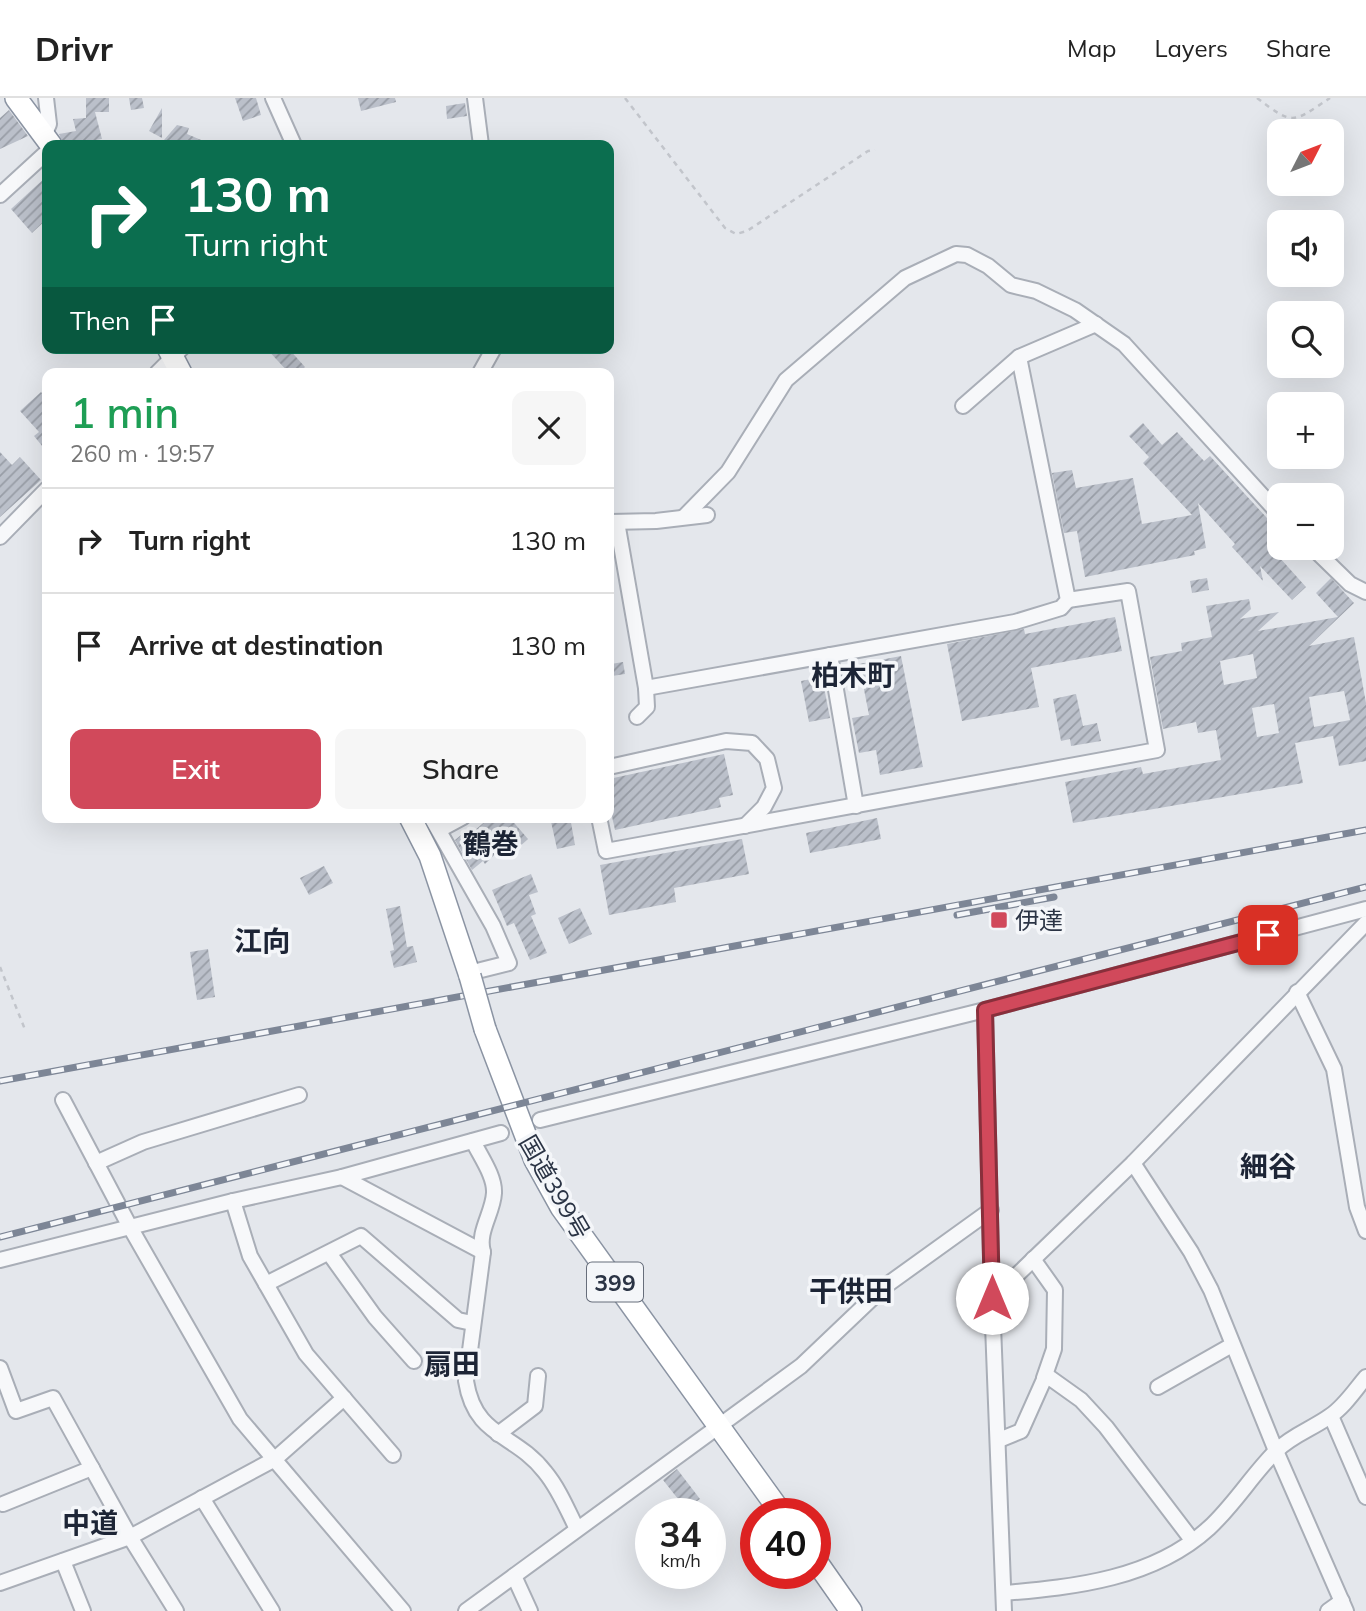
<!DOCTYPE html>
<meta charset="utf-8">
<style>
:root{--surface:#fff;--page:#f6f6f6;--text:#222;--muted:#767676;--line:#e0e0e0;--accent:#d1495b}
body{margin:0;font-family:Mulish,"Noto Sans JP",sans-serif;background:var(--page);color:var(--text);height:100vh;display:flex;flex-direction:column;font-size:26px;white-space:nowrap}
*{box-sizing:border-box;margin:0}
p{font-size:23px;color:var(--muted)}
.icon{flex:none;width:38px;height:38px;fill:none;stroke:currentColor;stroke-width:2;stroke-linecap:round;stroke-linejoin:round}
.map{position:relative;flex:1;overflow:hidden}
.drawer{position:absolute;left:42px;top:270px;width:572px;height:455px;display:flex;flex-direction:column;background:var(--surface);border-radius:14px;box-shadow:0 7px 28px #0002}
.drawer>*{flex:none}
.guide{position:absolute;left:42px;top:42px;width:572px;height:214px;border-radius:14px;box-shadow:0 7px 28px #0002;background:#0b6e4f;color:#fff;overflow:hidden}
.needle{width:46px;rotate:48deg}
.tools{position:absolute;left:1267px;top:21px;display:grid;gap:14px}
.tools a{display:grid;place-items:center;width:77px;height:77px;border-radius:14px;background:var(--surface);box-shadow:0 7px 28px #0002;font-size:35px}
.speed{position:absolute;left:635px;top:1400px;display:flex;gap:14px;font-size:35px;font-weight:700;text-align:center}
.speed>*{display:grid;place-content:center;width:91px;height:91px;border-radius:50%;background:var(--surface);box-shadow:0 7px 28px #0002;line-height:1}
.speed small{font-size:18px;font-weight:400}
.speed .limit{border:10px solid #d22;background:#fff;color:#111}
.pin{position:absolute;display:grid;place-items:center;width:60px;height:60px;color:#fff;margin:-30px;border-radius:14px;box-shadow:0 4px 10px #0006}
.me{position:absolute;width:77px;margin:-38px;rotate:0deg;stroke-linejoin:round;filter:drop-shadow(0 0 5px #0008)}
.turn{display:flex;align-items:center;gap:24px;height:147px;padding:0 28px;font-size:32px}
.turn .icon{width:91px;height:91px;stroke-width:2.5}
.turn b{display:block;font-size:49px;line-height:60px}
.then{display:flex;align-items:center;height:66px;padding:0 28px;background:#0003;gap:14px;font-size:26px}
.round{display:grid;place-items:center;flex:none;width:74px;height:74px;border-radius:14px;background:var(--page)}
.overview{display:flex;align-items:center;justify-content:space-between;height:119px;padding:0 28px}
h1{font-size:42px;font-weight:600;line-height:52px;color:#1e9e55}
.cta{display:flex;gap:14px;margin-top:auto;padding:14px 28px}
.cta a{flex:1;height:80px;border-radius:14px;background:var(--accent);color:#fff;font-size:28px;font-weight:600;line-height:80px;text-align:center}
.cta a+a{background:var(--page);color:var(--text)}
ul{padding:0;list-style:none}
li{display:flex;align-items:center;gap:21px;height:105px;padding:0 28px;border-top:2px solid var(--line)}
li div{flex:1}
li b{display:block;font-size:26px}
li em{font-style:normal}
header{display:flex;align-items:center;gap:42px;box-sizing:border-box;height:98px;padding:0 35px;background:var(--surface);border-bottom:2px solid var(--line)}
header strong{font-size:33px}
nav{display:flex;gap:38px;margin-inline-start:auto;font-size:24px}
.map>svg:first-child{display:block}
.building{fill:url(#building-hatch);fill-rule:evenodd}
.lines{fill:none;stroke-linecap:round;stroke-linejoin:round}
.minor-casing{stroke:#a9aeb7;stroke-width:18}
.highway-casing{stroke:#8b94a3;stroke-width:24}
.path{stroke:#c2c5cb;stroke-width:2.5;stroke-dasharray:5 5;stroke-linecap:butt}
.minor{stroke:#f7f8fa;stroke-width:14}
.highway{stroke:#fff;stroke-width:21}
.rail-casing{stroke:#7d8696;stroke-width:7}
.rail{stroke:#f4f6f9;stroke-width:4.5;stroke-dasharray:13;stroke-linecap:butt}
.highway-bridge-casing{stroke:#8b94a3;stroke-width:24;stroke-linecap:butt}
.highway-bridge{stroke:#fff;stroke-width:21}
.route-casing{stroke:#882f3b;stroke-width:18}
.route{stroke:#d1495b;stroke-width:12}
.poi-dot{fill:#d1495b;stroke:#f4f6f9;stroke-width:2.5}
.labels{text-anchor:middle;dominant-baseline:central;stroke-width:7;stroke-linejoin:round;paint-order:stroke}
.shield{fill:#f4f6f9;stroke:#676e7b;stroke-width:2}
.shield-label{font-size:23px;font-weight:bold;fill:#2b3445}
.poi-label{font-size:24px;fill:#2b3445;stroke:#f4f6f9;text-anchor:start}
.street-label{font-size:24px;fill:#2b3445;stroke:#f4f6f9}
.quarter-label{font-size:28px;font-weight:bold;fill:#1d2536;stroke:#f4f6f9}
</style>
<header>
<strong>Drivr</strong>
<nav><a>Map</a><a>Layers</a><a>Share</a></nav>
</header>
<div class="map">
<svg width="1366" height="1513" viewBox="0 0 1366 1513">
<defs>
<pattern id="building-hatch" width="6" height="6" patternUnits="userSpaceOnUse" patternTransform="scale(1.75)"><rect width="6" height="6" fill="#bbc0ca"/><path d="M-1 1l2-2M0 6l6-6M5 7l2-2" fill="none" stroke="#989da6"/></pattern>
</defs>
<rect width="100%" height="100%" fill="#e4e7ec"/>
<g class="building">
<polygon points="86,0 109,0 109,14 95,14 102,41 64,47 59,36 76,33 73,21 86,20"/>
<polygon points="129,0 142,0 144,10 131,12"/>
<polygon points="235,0 256,0 261,17 243,23"/>
<polygon points="358,0 395,0 396,4 361,13"/>
<polygon points="465,5 467,18 447,21 446,8"/>
<polygon points="162,10 162,40 149,33"/>
<polygon points="9,12 28,38 0,51 0,20"/>
<polygon points="177,27 189,30 187,36 213,47 173,47 164,42"/>
<polygon points="47,78 47,121 32,135 11,111"/>
<polygon points="266,250 288,250 305,269 299,275 289,275"/>
<polygon points="41,294 47,301 47,354 34,338 39,334 20,313"/>
<polygon points="1143,325 1162,347 1177,334 1204,363 1210,358 1278,432 1272,438 1277,444 1271,450 1306,489 1292,502 1260,468 1263,483 1232,449 1235,446 1198,405 1206,450 1194,453 1195,457 1085,479 1077,433 1064,435 1052,375 1072,372 1076,390 1133,380 1142,426 1192,417 1143,365 1149,359 1129,338"/>
<polygon points="0,354 12,367 20,359 41,382 0,419"/>
<polygon points="1207,480 1209,492 1192,495 1190,483"/>
<path d="M1331,480L1354,505L1309,548L1354,539L1366,605V663L1339,668L1333,638L1295,645L1303,685L1073,725L1065,684L1141,669L1143,676L1221,662L1216,632L1198,635L1196,624L1163,631L1150,559L1182,553L1181,545L1212,539L1206,508L1249,501L1251,511L1240,521L1279,514L1258,533L1338,519L1316,495ZM1253,556L1257,580L1224,587L1220,563ZM1344,593L1350,622L1314,629L1309,599ZM1274,606L1279,635L1257,639L1252,610Z"/>
<polygon points="1115,519 1122,553 1031,570 1039,609 962,623 947,546 1024,531 1025,536"/>
<polygon points="901,558 923,669 880,677 876,652 859,655 852,620 869,617 859,566"/>
<polygon points="623,564 625,576 612,578 611,566"/>
<polygon points="822,579 830,620 809,624 801,583"/>
<polygon points="1076,596 1083,628 1097,625 1101,643 1071,648 1070,641 1061,643 1053,601"/>
<polygon points="724,656 733,697 719,700 721,709 615,732 609,705 609,681"/>
<polygon points="490,719 509,719 528,741 509,758 502,750 485,766 483,763 472,772 455,742 461,737 464,742"/>
<polygon points="550,719 570,719 575,747 557,751"/>
<polygon points="877,720 881,741 810,755 806,735"/>
<polygon points="742,741 749,776 674,790 676,804 609,817 600,767"/>
<polygon points="324,768 333,785 309,797 300,780"/>
<polygon points="531,776 538,794 529,797 536,816 531,818 547,855 530,862 514,825 507,828 492,792"/>
<polygon points="400,808 407,849 413,848 417,864 394,870 390,853 394,852 386,811"/>
<polygon points="580,810 592,836 569,846 558,820"/>
<polygon points="208,851 215,899 197,902 190,854"/>
<polygon points="677,1371 700,1401 686,1411 663,1382"/>
</g>
<g class="lines">
<g class="minor-casing">
<g id="minor">
<polyline points="273,0 294,47"/>
<polyline points="475,0 481,47"/>
<polyline points="44,38 49,26 46,0"/>
<polyline points="0,97 47,54"/>
<polyline points="157,275 182,250"/>
<polyline points="480,275 494,250"/>
<polyline points="963,308 1019,259 1096,226"/>
<polyline points="684,419 728,374 786,282 905,180 956,156 967,157 988,168 1011,187 1036,193 1075,212 1124,246 1279,416"/>
<polyline points="610,424 656,423 707,417"/>
<polyline points="617,424 646,590 647,609 637,619"/>
<polyline points="0,439 47,391"/>
<polyline points="1313,450 1350,486 1366,494"/>
<polyline points="830,557 856,708"/>
<polyline points="646,590 1015,524 1061,510 1068,502 1019,259"/>
<polyline points="609,669 726,643 752,645 767,661 774,690 764,709 745,728"/>
<polyline points="431,719 493,828 509,865 469,875"/>
<polyline points="599,719 606,753 1157,652 1128,493 1068,502"/>
<polyline points="439,732 463,719"/>
<polyline points="1297,894 1334,971 1357,1109 1366,1133"/>
<polyline points="985,912 992,1201 1004,1513"/>
<polyline points="63,1002 130,1129 240,1321 403,1513"/>
<polyline points="540,1022 985,912 1366,811"/>
<path d="M473,1043C480,1058 495,1078 494,1095C493,1115 477,1134 483,1154L466,1283C475,1340 515,1335 545,1374C559,1391 567,1411 577,1431"/>
<polyline points="96,1065 143,1044 299,997"/>
<polyline points="1133,1065 1191,1154 1211,1192 1276,1353 1346,1513"/>
<polyline points="342,1079 483,1154"/>
<polyline points="233,1103 250,1158 306,1256 393,1357"/>
<polyline points="329,1155 375,1219 414,1263"/>
<polyline points="1033,1161 1055,1192 1054,1251 1044,1280"/>
<polyline points="0,1162 233,1103 342,1079 501,1035"/>
<polyline points="266,1186 361,1138 458,1222 472,1225"/>
<polyline points="992,1201 1133,1065 1366,825"/>
<polyline points="0,1270 16,1313 53,1300 130,1439 176,1513"/>
<polyline points="1158,1289 1232,1247"/>
<polyline points="1331,1318 1366,1399"/>
<polyline points="498,1336 535,1308 538,1278"/>
<polyline points="999,1342 1021,1333 1046,1277 1081,1302 1106,1329 1192,1442"/>
<polyline points="202,1400 272,1513"/>
<polyline points="3,1406 92,1370"/>
<polyline points="63,1463 83,1513"/>
<polyline points="514,1478 530,1513"/>
<polyline points="0,1485 130,1439 275,1361 344,1300"/>
<path d="M1004,1495C1075,1489 1153,1481 1209,1430C1234,1407 1252,1377 1276,1353C1292,1337 1312,1331 1330,1318C1344,1309 1355,1292 1366,1279"/>
<polyline points="466,1513 801,1268 884,1189 991,1112"/>
<polyline points="1328,1513 1342,1503"/>
</g>
</g>
<g class="highway-casing">
<g id="highway">
<polyline points="16,0 51,47"/>
<polyline points="168,250 181,275"/>
<polyline points="410,719 430,758 470,878"/>
<polyline points="485,931 535,1062 561,1109 782,1416"/>
<polyline points="816,1463 851,1513"/>
</g>
</g>
<g class="path">
<polyline points="625,0 725,130 736,136 747,133 868,53 875,52"/>
<path d="M1257,0C1294,28 1292,25 1330,0"/>
<polyline points="0,869 26,934"/>
</g>
<use href="#minor" class="minor"/>
<use href="#highway" class="highway"/>
<g class="rail-casing">
<g id="rail">
<polyline points="957,817 1054,799"/>
<polyline points="0,983 1366,732"/>
<polyline points="0,1139 1366,789"/>
</g>
</g>
<use href="#rail" class="rail"/>
<g class="highway-bridge-casing">
<polyline id="highway-bridge" points="470,878 485,931"/>
</g>
<use href="#highway-bridge" class="highway-bridge"/>
</g>
<g class="lines">
<g class="route-casing">
<polyline id="route" points="992,1200 985,912 1268,837"/>
</g>
<use href="#route" class="route"/>
</g>
<rect class="poi-dot" x="990" y="813" width="18" height="18" rx="3.5"/>
<g class="labels">
<rect class="shield" x="587" y="1164.5" width="56" height="39" rx="5"/>
<g class="shield-label">
<text x="615" y="1184">399</text>
</g>
<g class="poi-label">
<text x="1015" y="822">伊達</text>
</g>
<g class="street-label">
<text transform="translate(555 1089) rotate(60)">国道399号</text>
</g>
<g class="quarter-label">
<text x="853" y="576">柏木町</text>
<text x="491" y="745">鶴巻</text>
<text x="262" y="842">江向</text>
<text x="1268" y="1067">細谷</text>
<text x="851" y="1192">干供田</text>
<text x="452" y="1265">扇田</text>
<text x="90" y="1424">中道</text>
</g>
</g>
</svg>
<div class="tools">
<a><svg class="needle" viewBox="-14 -14 28 28"><path d="M0-13l5 13h-10z" fill="#e53935"/><path d="M0 13l5-13h-10z" fill="#767676"/></svg></a>
<a><svg class="icon" aria-label="sound" viewBox="0 0 24 24"><path d="M4 9h4l5-4v14l-5-4H4zM17 9q2 3 0 6"/></svg></a>
<a><svg class="icon" aria-label="search" viewBox="0 0 24 24"><circle cx="10" cy="10" r="6"/><path d="M15 15l6 6"/></svg></a>
<a>+</a>
<a>−</a>
</div>
<div class="speed"><div>34<small>km/h</small></div><div class="limit">40</div></div>
<div class="pin" style="left:1268px;top:837px;background:#d93025"><svg class="icon" aria-label="arrive" viewBox="0 0 24 24"><path d="M6 21V4h12l-3 4 3 4H6"/></svg></div>
<svg class="me" style="left:992px;top:1200px" viewBox="-20 -20 40 40"><circle r="19" fill="#fff"/><path d="M0-13L10 11 0 6-10 11z" fill="#d1495b"/></svg>
<div class="guide">
<div class="turn"><svg class="icon" aria-label="right" viewBox="0 0 24 24"><path d="M7 20v-9h11M14 6l5 5-5 5"/></svg><div><b>130 m</b>Turn right</div></div>
<div class="then">Then<svg class="icon" aria-label="arrive" viewBox="0 0 24 24"><path d="M6 21V4h12l-3 4 3 4H6"/></svg></div>
</div>
<section class="drawer">
<div class="overview"><div><h1>1 min</h1><p>260 m · 19:57</p></div><a class="round"><svg class="icon" aria-label="close" viewBox="0 0 24 24"><path d="M6 6l12 12M18 6L6 18"/></svg></a></div>
<ul>
<li><svg class="icon" aria-label="right" viewBox="0 0 24 24"><path d="M7 20v-9h11M14 6l5 5-5 5"/></svg><div><b>Turn right</b></div><em>130 m</em></li>
<li><svg class="icon" aria-label="arrive" viewBox="0 0 24 24"><path d="M6 21V4h12l-3 4 3 4H6"/></svg><div><b>Arrive at destination</b></div><em>130 m</em></li>
</ul>
<div class="cta"><a>Exit</a><a>Share</a></div>
</section>
</div>
